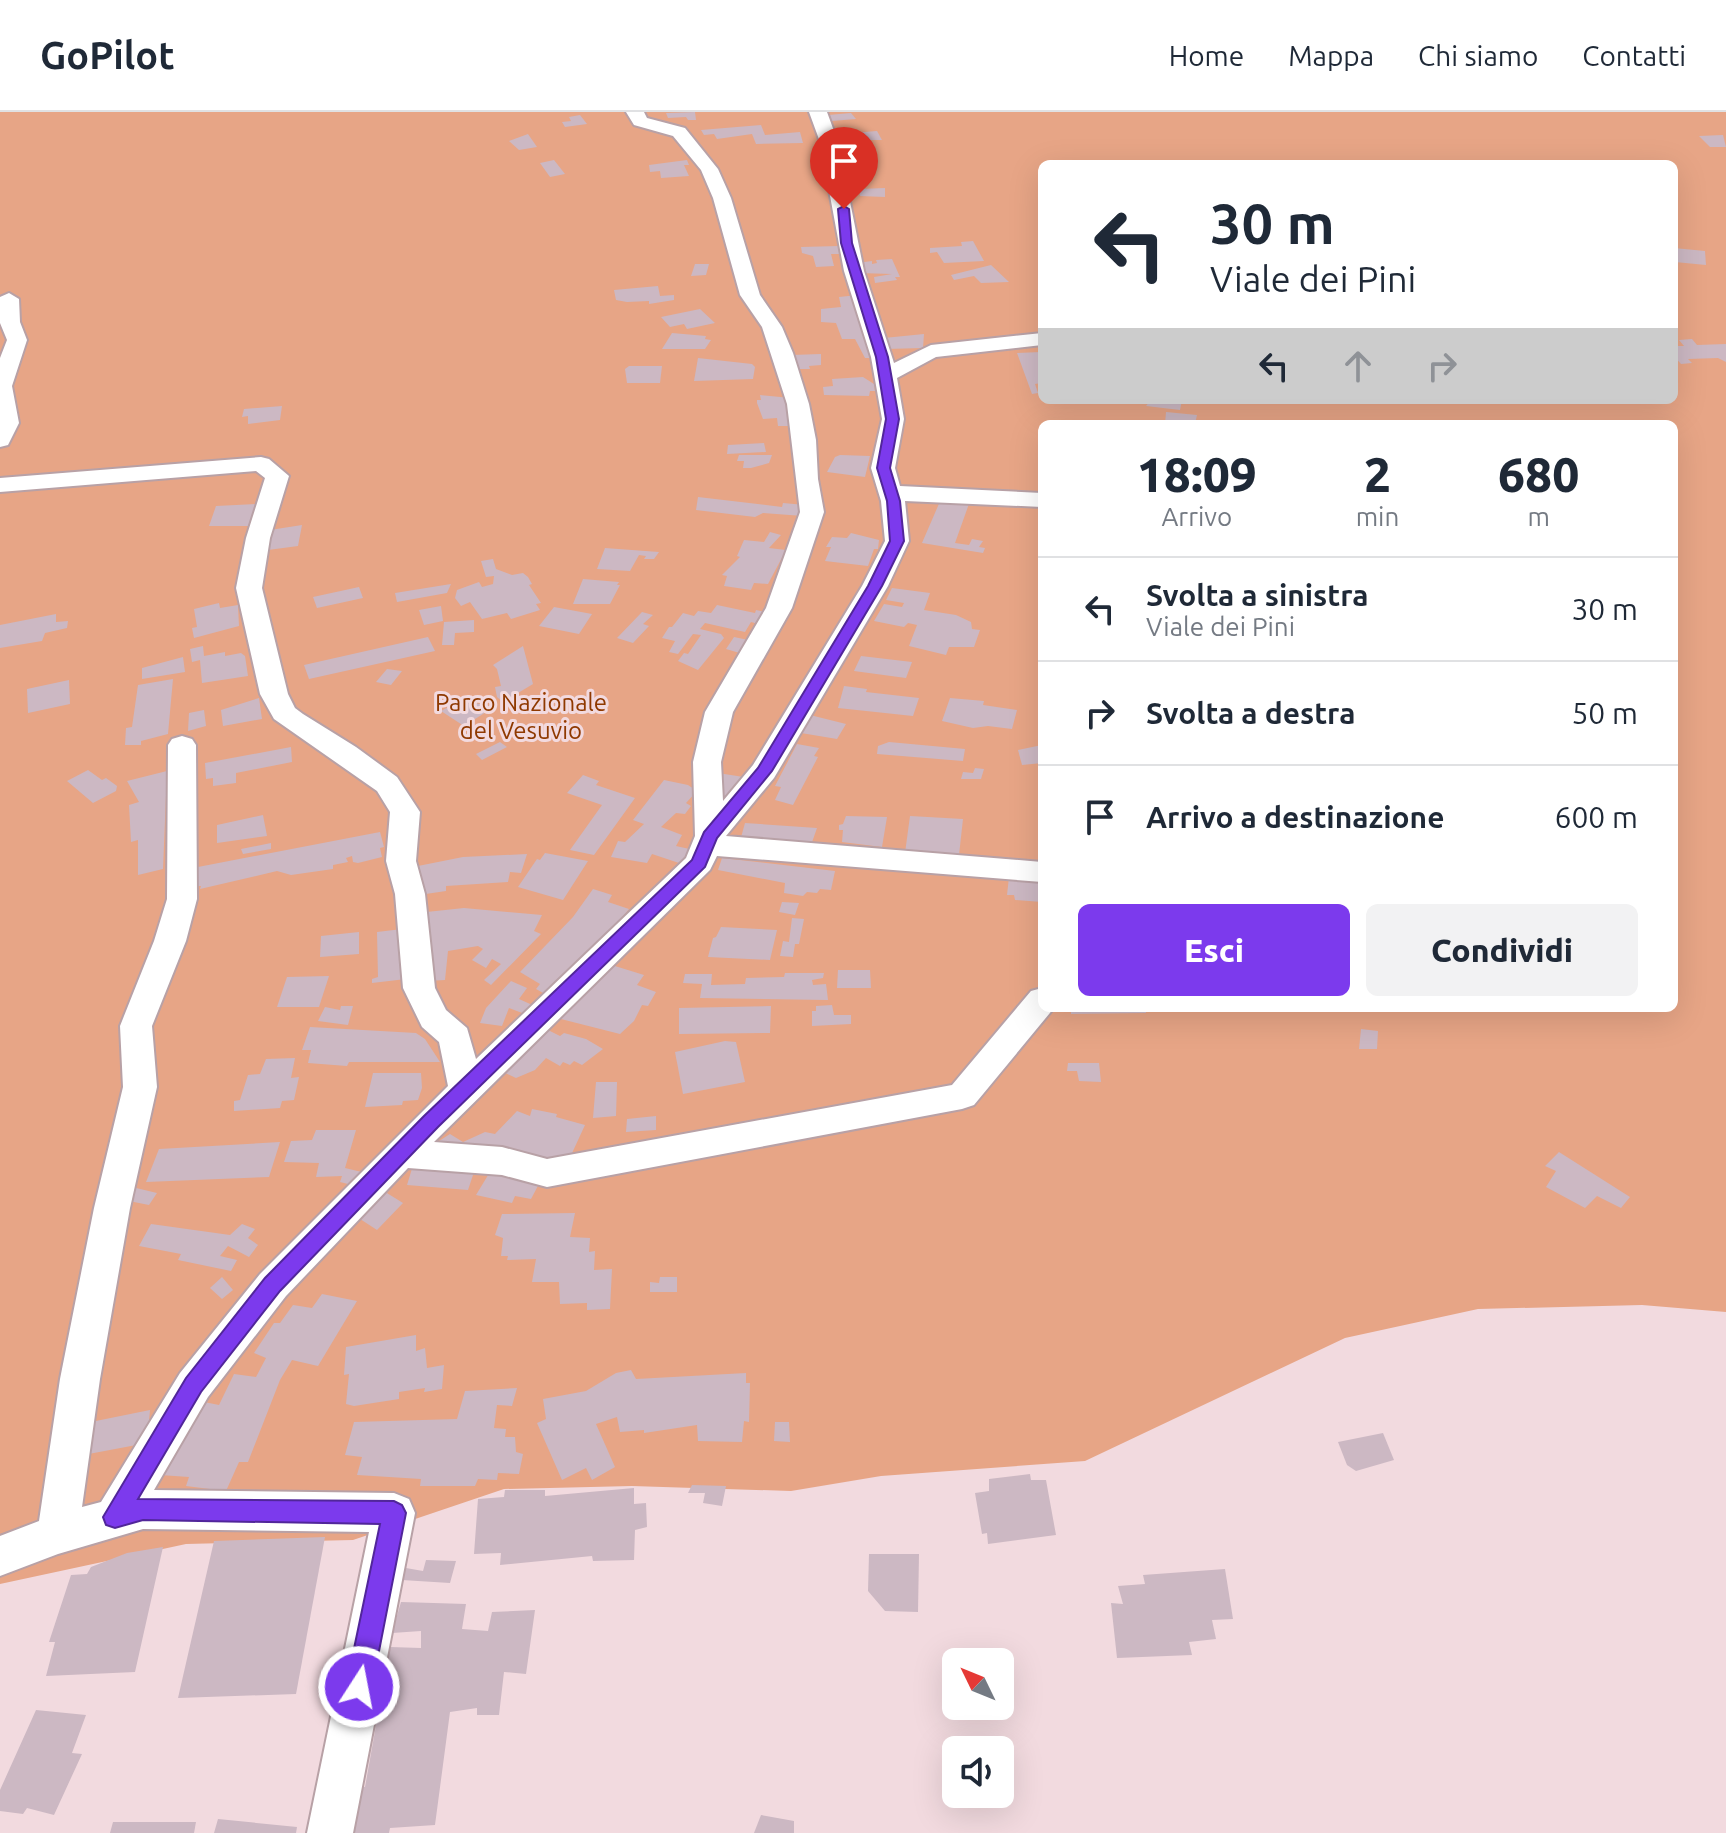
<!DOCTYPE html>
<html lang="it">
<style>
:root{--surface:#fff;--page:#f2f2f3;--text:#1f2937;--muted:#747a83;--line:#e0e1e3;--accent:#7c3aed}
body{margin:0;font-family:Ubuntu,sans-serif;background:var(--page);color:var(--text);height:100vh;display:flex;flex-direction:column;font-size:30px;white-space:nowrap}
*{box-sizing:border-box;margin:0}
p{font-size:26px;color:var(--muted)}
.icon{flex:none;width:44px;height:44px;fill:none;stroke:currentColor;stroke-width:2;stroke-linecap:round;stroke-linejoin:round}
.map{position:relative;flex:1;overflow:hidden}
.panel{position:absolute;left:1038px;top:308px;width:640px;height:592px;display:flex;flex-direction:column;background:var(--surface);border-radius:12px;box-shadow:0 8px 32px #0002}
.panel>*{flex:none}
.guide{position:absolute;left:1038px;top:48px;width:640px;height:244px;border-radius:12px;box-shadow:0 8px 32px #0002;background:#fff;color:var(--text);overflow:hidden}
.needle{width:52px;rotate:313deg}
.controls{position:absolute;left:942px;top:1536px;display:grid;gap:16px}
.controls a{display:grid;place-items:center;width:72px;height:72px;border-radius:12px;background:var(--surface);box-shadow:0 8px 32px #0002;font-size:40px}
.pin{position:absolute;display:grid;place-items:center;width:68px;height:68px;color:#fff;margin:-82px -34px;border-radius:50% 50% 50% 0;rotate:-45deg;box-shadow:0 0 8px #0007}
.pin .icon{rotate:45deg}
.me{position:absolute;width:88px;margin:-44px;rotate:11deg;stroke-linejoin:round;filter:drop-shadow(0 0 6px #0008)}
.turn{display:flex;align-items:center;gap:28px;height:168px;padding:0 40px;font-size:36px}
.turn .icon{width:104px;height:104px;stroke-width:2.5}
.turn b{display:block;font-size:56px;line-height:68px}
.lanes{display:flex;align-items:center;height:76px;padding:0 40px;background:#0003;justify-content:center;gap:40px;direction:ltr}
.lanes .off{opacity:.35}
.eta{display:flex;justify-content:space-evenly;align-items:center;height:136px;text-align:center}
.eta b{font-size:48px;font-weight:800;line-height:56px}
.primary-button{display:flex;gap:16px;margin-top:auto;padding:16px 40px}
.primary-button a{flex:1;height:92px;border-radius:12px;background:var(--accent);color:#fff;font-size:32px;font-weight:800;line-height:92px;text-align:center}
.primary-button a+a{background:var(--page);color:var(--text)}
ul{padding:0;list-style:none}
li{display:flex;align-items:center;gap:24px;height:104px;padding:0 40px;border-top:2px solid var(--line)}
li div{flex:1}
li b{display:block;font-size:30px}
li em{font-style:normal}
header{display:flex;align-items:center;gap:48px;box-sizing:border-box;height:112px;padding:0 40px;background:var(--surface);border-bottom:2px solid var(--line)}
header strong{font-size:38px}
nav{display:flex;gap:44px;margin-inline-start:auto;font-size:28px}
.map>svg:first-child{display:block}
.green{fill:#e7a586;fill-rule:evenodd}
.building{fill:#ccb8c3}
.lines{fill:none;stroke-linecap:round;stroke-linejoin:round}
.street-casing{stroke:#b8a1a6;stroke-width:4}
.street{fill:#fff;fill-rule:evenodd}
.route{fill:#7c3aed;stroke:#51269a;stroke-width:2}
.labels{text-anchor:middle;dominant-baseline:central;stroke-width:6;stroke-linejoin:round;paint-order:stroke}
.park-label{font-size:24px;fill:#8f3900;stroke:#f2dadf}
</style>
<header>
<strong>GoPilot</strong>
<nav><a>Home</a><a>Mappa</a><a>Chi siamo</a><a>Contatti</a></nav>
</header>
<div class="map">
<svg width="1726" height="1721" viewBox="0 0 1726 1721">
<rect width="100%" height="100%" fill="#f2dadf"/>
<path class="green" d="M0,0H1726V1200L1642,1193L1478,1197L1345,1226L1085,1349L881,1364L791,1379L632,1374L504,1377L353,1428L186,1432L0,1472ZM1042,52H1674V288H1042ZM1042,312H1674V896H1042Z"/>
<g class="building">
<polygon points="695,0 696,8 688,8 686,5 668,6 666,1"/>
<polygon points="851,1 856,7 832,9 828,3"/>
<polygon points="580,3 587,12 565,15 562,10 571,9 569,5"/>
<polygon points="761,13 765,23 800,20 803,31 756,32 752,22 717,27 714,22 704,23 701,18"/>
<polygon points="877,19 882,28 842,28 838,22"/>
<polygon points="528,22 537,35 519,38 509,29"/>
<polygon points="1723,23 1726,35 1710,35 1699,24"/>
<polygon points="554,48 565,62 550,65 540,51"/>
<polygon points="687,48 689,53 684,53 689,64 661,66 660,59 650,60 649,53"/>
<polygon points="885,76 885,85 860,84 859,77"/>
<polygon points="973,129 984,149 944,151 937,140 930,141 930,136 962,134 961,130"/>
<polygon points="839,134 840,142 831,142 834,154 816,155 813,144 802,141 801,135"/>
<polygon points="1674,136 1705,139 1706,153 1675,150"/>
<polygon points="892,147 900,165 895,165 897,168 875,171 874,165 892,162 859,161 856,151 872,149 872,152 877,151 876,148"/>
<polygon points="695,152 709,152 706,163 691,164"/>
<polygon points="991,153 1009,170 981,171 974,164 954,168 951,163"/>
<polygon points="658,174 660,184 674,183 674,188 649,192 649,189 627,190 616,188 614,178"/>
<polygon points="858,183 872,246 865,246 855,227 842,227 836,211 821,210 821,197 841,195 839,185"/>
<polygon points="700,197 715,211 687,217 684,212 670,215 661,205"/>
<polygon points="672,221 706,224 705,227 711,228 705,237 662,237"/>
<polygon points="924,222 923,236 886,237 884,226"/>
<polygon points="1692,227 1697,233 1726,232 1726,250 1718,246 1688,247 1692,251 1681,252 1674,244 1674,234 1684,234 1679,228"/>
<polygon points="1038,231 1042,231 1042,263 1039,264 1041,271 1035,272 1038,281 1032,282 1017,241 1041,240"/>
<polygon points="821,242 821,253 809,254 810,257 794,257 791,243"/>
<polygon points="698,246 752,252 755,255 753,267 694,269"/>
<polygon points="629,254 662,254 660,271 627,271 625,257"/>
<polygon points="863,265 874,272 875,279 870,279 869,284 824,283 823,275 833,274 832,267"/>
<polygon points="760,283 791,286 797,314 778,314 777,306 763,307 757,291 757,288 761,288"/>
<polygon points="1151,288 1182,288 1180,298 1146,294"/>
<polygon points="282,294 280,308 248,312 248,304 242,305 244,297"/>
<polygon points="1166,300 1197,303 1195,312 1165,312"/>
<polygon points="764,331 766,340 727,342 728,333"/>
<polygon points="739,343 772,343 769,351 751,356 743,356 744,349 737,349"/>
<polygon points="840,343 870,344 865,365 827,360 835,345"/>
<polygon points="698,385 782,395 783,391 805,393 803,404 763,401 755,405 696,398"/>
<polygon points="941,387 970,389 955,431 969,433 972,427 983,429 979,435 985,436 983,441 922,431"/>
<polygon points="257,392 248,414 209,414 216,394"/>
<polygon points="302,413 298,434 268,438 270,418"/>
<polygon points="770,420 781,423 769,436 786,438 768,472 754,471 751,478 724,474 727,464 722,463 740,445 737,444 744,428 764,430"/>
<polygon points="851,421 879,428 878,437 874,437 868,454 825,449 831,435 826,435 832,425 847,426"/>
<polygon points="605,436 659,440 654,447 644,447 646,444 639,443 630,459 597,457"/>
<polygon points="493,447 496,457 512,463 523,461 528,465 532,472 529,473 541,491 536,492 540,498 511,507 507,501 482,507 470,490 461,494 455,486 457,478 479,470 482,475 493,472 494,464 486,465 481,449"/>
<polygon points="583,467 619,470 617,473 620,473 610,492 573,492"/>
<polygon points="451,472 447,481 397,490 395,481"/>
<polygon points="359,475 363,486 317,496 313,485"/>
<polygon points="892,476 930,481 924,498 956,503 971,510 972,517 980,518 974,535 949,535 946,543 909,534 917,513 908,511 904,515 874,509 884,492 902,495 904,491 886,488"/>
<polygon points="219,491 220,496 238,493 239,514 194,526 192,516 197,515 194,497"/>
<polygon points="717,493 755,501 756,498 770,501 762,513 751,510 745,520 705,511 700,517 721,522 724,526 698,558 678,549 684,541 688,542 701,523 693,522 678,542 669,540 675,529 662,526 669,515 672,515 683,501 694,504 698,499 711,501"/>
<polygon points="441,494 443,509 424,513 419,498"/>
<polygon points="554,495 592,502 579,522 539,514"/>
<polygon points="642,500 653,503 643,512 649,514 633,531 617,526"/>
<polygon points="56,502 56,510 68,509 67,516 45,521 42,529 0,536 0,513"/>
<polygon points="474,508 474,520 455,521 454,533 442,533 444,510"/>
<polygon points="428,525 435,539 309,567 304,553"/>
<polygon points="734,525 753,529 743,542 726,537"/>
<polygon points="203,534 204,544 225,540 225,544 241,541 245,544 248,564 202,571 200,548 192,550 190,537"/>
<polygon points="523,534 533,572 503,590 497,585 495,575 501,574 497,557 493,553"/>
<polygon points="861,544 912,550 906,566 854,559"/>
<polygon points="183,545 185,560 142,567 142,556"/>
<polygon points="387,557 402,559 391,573 376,570"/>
<polygon points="173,567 168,622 141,629 141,633 125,633 126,616 132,615 138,573"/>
<polygon points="69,568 70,592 28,601 27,577"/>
<polygon points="844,574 867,577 866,580 919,586 913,604 838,596"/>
<polygon points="259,586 262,607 223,614 221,598"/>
<polygon points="950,586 984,589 983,593 1017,598 1012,617 988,614 973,616 942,609"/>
<polygon points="461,588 494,595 464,614 441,599"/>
<polygon points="204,598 206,614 188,619 189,601"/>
<polygon points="806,602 846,612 837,627 795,620"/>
<polygon points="500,630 507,635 482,648 476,642"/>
<polygon points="889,630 965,637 963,649 877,642 878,634"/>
<polygon points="797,632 819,636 814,644 818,645 793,693 775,688 781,675 775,674"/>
<polygon points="1042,633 1042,651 1022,653 1018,638"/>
<polygon points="291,635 292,650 236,661 236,671 213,674 213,666 206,667 205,651"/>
<polygon points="975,656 984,657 981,667 961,667 963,660 973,661"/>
<polygon points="88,658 102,668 106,666 117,674 116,679 93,691 67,669"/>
<polygon points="167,659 163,757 138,763 138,728 131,730 129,693 139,690 127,669"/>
<polygon points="718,661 750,666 719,700"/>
<polygon points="583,663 599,669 596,673 635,686 594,743 570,738 602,693 567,681"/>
<polygon points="664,668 688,673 697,679 686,691 691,694 685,702 676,701 661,715 682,723 676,734 694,738 691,755 652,742 647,751 611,745 618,729 625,730 644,712 633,708"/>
<polygon points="263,703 267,724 217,731 217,713"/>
<polygon points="846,704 887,705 882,735 842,730 843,718 839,718 839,713 843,712"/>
<polygon points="910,704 963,707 959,743 905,741"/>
<polygon points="745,711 817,716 810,736 740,729"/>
<polygon points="380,720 384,735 380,736 382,745 358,751 353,750 352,744 346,746 348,750 333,753 333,757 291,763 277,759 200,777 201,774 198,774 198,755"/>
<polygon points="271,731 271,737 243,742 241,737"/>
<polygon points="545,741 588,749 563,788 518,775 537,747 540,748"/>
<polygon points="527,742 521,761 510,760 508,770 446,774 446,779 419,783 418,754 463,745"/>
<polygon points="722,746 835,759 831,778 820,777 817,781 807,780 803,784 784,781 785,771 718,758"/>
<polygon points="1009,765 1042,768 1042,790 1015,788 1014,783 1007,783"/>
<polygon points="593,777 612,783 608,790 629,797 554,887 536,877 540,872 520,860 573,805"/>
<polygon points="782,790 799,791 795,803 779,800"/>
<polygon points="464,796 542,803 534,819 541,822 491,873 484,868 501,852 492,847 486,856 472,848 483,837 478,834 448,839 445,868 426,869 417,801"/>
<polygon points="792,806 804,807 799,832 795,832 793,845 780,844 783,829 789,830"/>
<polygon points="721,815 777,818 770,848 708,845 713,826 716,825"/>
<polygon points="402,817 406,867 372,871 372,867 378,865 377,820"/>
<polygon points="359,820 359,842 320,845 321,824"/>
<polygon points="602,850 644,863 637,873 656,880 648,894 642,893 634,909 620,922 553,905"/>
<polygon points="838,858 870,858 871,876 837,876"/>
<polygon points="785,861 824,861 823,866 812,868 813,873 826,872 828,888 700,886 702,872 683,871 685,862 712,862 711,873 745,872 746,866 784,865"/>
<polygon points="329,864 319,895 277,895 287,865"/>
<polygon points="511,869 527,876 519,887 539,896 530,904 509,896 502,914 480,911 486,896"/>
<polygon points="832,893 834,903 851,903 851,912 812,914 812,899 816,899 816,894"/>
<polygon points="341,894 353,894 348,913 318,909 325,895 340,898"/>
<polygon points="771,894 770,921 679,922 679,896"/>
<polygon points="1071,896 1145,896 1146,901 1071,902"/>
<polygon points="310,915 416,921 425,927 440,950 349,950 347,954 308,951 311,938 302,938"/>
<polygon points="542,915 560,924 564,921 586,927 603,937 582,953 574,949 570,953 563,950 560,954 546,946 535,958 516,966 499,958"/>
<polygon points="1361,917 1378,919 1377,937 1359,937"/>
<polygon points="725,929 736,930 745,970 683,982 675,940"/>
<polygon points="295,946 291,966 299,965 294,988 282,989 280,996 234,999 234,989 240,988 248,963 260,962 266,947"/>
<polygon points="1068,951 1099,951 1101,970 1079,969 1077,959 1067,959"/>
<polygon points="373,961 421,961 422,976 418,988 403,989 402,993 365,995"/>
<polygon points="596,970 617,970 616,1004 593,1006"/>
<polygon points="532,997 557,1002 556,1005 585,1013 567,1052 425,1038 450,1022 463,1030 485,1020 495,1022 517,999 530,1004"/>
<polygon points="656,1004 656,1018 626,1020 627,1007"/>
<polygon points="316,1018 356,1018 345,1056 366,1061 356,1074 340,1070 342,1064 316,1065 319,1051 284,1050 291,1029 312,1028"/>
<polygon points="280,1030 269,1065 146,1070 159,1037"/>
<polygon points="1559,1040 1630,1085 1621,1096 1597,1084 1585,1096 1546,1075 1556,1059 1545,1054"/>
<polygon points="414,1050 476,1054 468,1078 407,1073"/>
<polygon points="493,1055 540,1070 531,1087 515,1084 512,1091 476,1083"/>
<polygon points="132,1075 157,1081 149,1093 124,1088"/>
<polygon points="382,1078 403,1091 377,1118 357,1105"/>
<polygon points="575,1101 570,1125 590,1126 589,1140 595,1139 594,1158 612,1157 610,1197 587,1198 587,1191 560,1192 559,1170 532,1170 536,1147 507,1148 508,1144 501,1144 503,1126 495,1123 502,1102"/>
<polygon points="151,1112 230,1123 242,1112 255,1117 248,1126 258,1133 249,1145 228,1134 220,1144 237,1148 231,1159 178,1148 181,1142 139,1134"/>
<polygon points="222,1165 233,1178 222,1187 210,1176"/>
<polygon points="660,1165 677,1165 677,1180 650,1180 650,1170 659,1171"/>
<polygon points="322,1182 357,1189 318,1254 292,1248 280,1268 248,1350 239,1350 226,1379 186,1374 189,1365 160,1363 204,1290 219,1293 234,1262 256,1265 266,1246 254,1241 274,1211 280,1211 293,1193 312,1196"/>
<polygon points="416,1223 416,1239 425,1236 427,1256 444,1253 442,1277 424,1280 425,1276 399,1280 399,1287 354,1294 346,1292 349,1262 344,1263 346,1235"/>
<polygon points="631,1258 636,1267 746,1261 746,1271 750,1271 749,1310 744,1309 742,1330 698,1329 697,1313 644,1321 644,1318 620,1320 617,1305 596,1312 615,1355 592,1368 586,1356 562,1368 537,1311 546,1307 543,1287 586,1279 616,1261"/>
<polygon points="517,1276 512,1294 497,1293 494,1316 506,1317 505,1325 515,1325 516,1340 523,1342 519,1362 498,1361 497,1368 478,1367 475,1374 420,1374 421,1367 357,1363 362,1345 345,1343 354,1310 457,1307 465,1279"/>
<polygon points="150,1298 147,1331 78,1344 81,1312"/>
<polygon points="775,1310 789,1310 790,1330 774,1329"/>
<polygon points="1383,1321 1394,1348 1356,1359 1347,1353 1338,1330"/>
<polygon points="1030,1362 1031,1368 1046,1368 1056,1423 988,1432 987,1421 982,1422 975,1381 989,1379 989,1367"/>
<polygon points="692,1373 726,1374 722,1394 703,1391 705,1381 688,1381"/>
<polygon points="634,1376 634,1392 646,1391 647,1415 635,1418 634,1448 593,1449 592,1444 500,1453 501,1441 474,1442 478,1387 504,1385 505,1378 545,1378 545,1384"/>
<polygon points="325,1425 296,1582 178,1586 214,1429"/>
<polygon points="163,1435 135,1560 46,1564 55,1530 49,1530 71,1463 87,1462 91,1455 127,1441"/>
<polygon points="869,1442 919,1442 918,1500 885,1499 868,1479"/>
<polygon points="426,1448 456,1449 450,1471 402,1468 406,1456 423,1459"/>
<polygon points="1225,1457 1233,1507 1212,1508 1216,1527 1189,1530 1192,1543 1117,1546 1111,1491 1123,1492 1118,1474 1145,1472 1143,1463"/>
<polygon points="401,1490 466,1492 462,1517 488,1519 492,1500 535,1498 526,1562 504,1560 499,1603 477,1603 477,1596 450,1600 435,1713 390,1716 389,1721 353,1721 359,1674 365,1675 390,1535 421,1536 421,1519 392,1521"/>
<polygon points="36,1598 86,1603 72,1641 82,1642 54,1703 27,1696 23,1702 0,1699 0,1678"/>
<polygon points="761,1703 794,1709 794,1721 754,1721"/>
<polygon points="218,1707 297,1715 296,1721 214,1721"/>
<polygon points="113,1710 196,1710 194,1721 110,1721"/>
</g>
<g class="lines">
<g class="street-casing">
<g id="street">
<polygon points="626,0 644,0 647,6 685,16 718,57 731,86 760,183 782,215 793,241 809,292 816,328 818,367 824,400 792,496 733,600 721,650 723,689 753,653 862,474 885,429 881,389 871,356 882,307 871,245 844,159 820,30 809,0 827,0 838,30 864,159 894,251 931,233 1042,221 1042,233 936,245 897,266 904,307 895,356 900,374 1042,381 1042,395 905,389 909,429 888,474 774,666 726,724 1042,750 1042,770 717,744 710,758 434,1030 502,1035 547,1047 952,973 1031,879 1042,876 1042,896 1054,896 974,993 962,997 547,1075 502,1063 408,1056 286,1184 208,1285 154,1378 394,1381 409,1387 415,1401 353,1721 307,1721 369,1420 143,1417 58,1442 0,1464 0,1424 39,1409 60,1267 94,1096 123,975 120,914 154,829 167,787 168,633 172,627 182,624 192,627 196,633 197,787 186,829 152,914 157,975 130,1096 100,1267 82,1395 101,1390 180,1261 260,1162 448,974 439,930 422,915 403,876 395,782 386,749 390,700 377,679 274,607 260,582 236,476 246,426 265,366 256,359 0,380 0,366 261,345 269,347 289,364 270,426 262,476 288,582 295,596 303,602 356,635 397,665 420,700 416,749 425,782 435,876 446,898 467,916 476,947 686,746 695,724 693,650 705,600 766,496 800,400 787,292 762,215 740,183 713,86 701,58 673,24 634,13"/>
<polygon points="9,181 19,187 20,210 27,228 12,274 19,311 8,333 0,335 0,246 7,228 0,211 0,185"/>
</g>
</g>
<use href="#street" class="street"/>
</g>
<polygon class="route" points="844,94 849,97 852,131 888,245 899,307 890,356 900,389 904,429 882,474 772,659 717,726 705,755 438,1015 280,1179 201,1280 138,1387 394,1389 402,1393 406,1401 372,1575 368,1584 359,1588 350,1584 346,1575 380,1412 143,1408 115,1416 106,1413 103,1405 186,1266 265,1166 424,1004 692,748 704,720 758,656 868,474 890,429 887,389 877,356 886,307 876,245 841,131 838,97"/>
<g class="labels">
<g class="park-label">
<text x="521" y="590">Parco Nazionale<tspan x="521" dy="28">del Vesuvio</tspan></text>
</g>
</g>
</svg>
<div class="controls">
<a><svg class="needle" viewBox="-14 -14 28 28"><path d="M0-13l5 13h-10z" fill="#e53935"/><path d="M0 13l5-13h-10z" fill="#747a83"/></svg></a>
<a><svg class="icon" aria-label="sound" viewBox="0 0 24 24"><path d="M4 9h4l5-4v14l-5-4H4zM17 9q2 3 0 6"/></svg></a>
</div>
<div class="pin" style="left:844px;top:97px;background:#d93025"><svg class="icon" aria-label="arrive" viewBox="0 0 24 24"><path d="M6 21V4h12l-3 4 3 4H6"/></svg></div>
<svg class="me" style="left:359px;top:1575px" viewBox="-20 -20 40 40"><circle r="17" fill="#7c3aed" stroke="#fff" stroke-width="3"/><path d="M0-11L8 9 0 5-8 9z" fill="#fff"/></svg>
<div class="guide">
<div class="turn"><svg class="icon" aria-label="left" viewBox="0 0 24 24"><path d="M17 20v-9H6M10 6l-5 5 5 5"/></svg><div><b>30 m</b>Viale dei Pini</div></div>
<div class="lanes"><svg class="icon" aria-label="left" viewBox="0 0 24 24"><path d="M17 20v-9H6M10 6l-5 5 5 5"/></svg><svg class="icon off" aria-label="ahead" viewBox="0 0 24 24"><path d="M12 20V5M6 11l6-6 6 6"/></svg><svg class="icon off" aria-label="right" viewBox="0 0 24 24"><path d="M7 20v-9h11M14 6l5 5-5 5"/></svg></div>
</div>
<section class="panel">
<div class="eta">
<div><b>18:09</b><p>Arrivo</p></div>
<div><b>2</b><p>min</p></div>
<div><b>680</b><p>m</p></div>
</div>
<ul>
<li><svg class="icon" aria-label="left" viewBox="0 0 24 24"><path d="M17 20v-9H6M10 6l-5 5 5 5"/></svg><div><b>Svolta a sinistra</b><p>Viale dei Pini</p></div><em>30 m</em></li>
<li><svg class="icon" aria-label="right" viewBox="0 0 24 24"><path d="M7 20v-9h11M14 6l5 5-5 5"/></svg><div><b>Svolta a destra</b></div><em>50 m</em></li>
<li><svg class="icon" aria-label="arrive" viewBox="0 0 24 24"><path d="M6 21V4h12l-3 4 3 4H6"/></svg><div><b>Arrivo a destinazione</b></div><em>600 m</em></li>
</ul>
<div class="primary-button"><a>Esci</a><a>Condividi</a></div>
</section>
</div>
